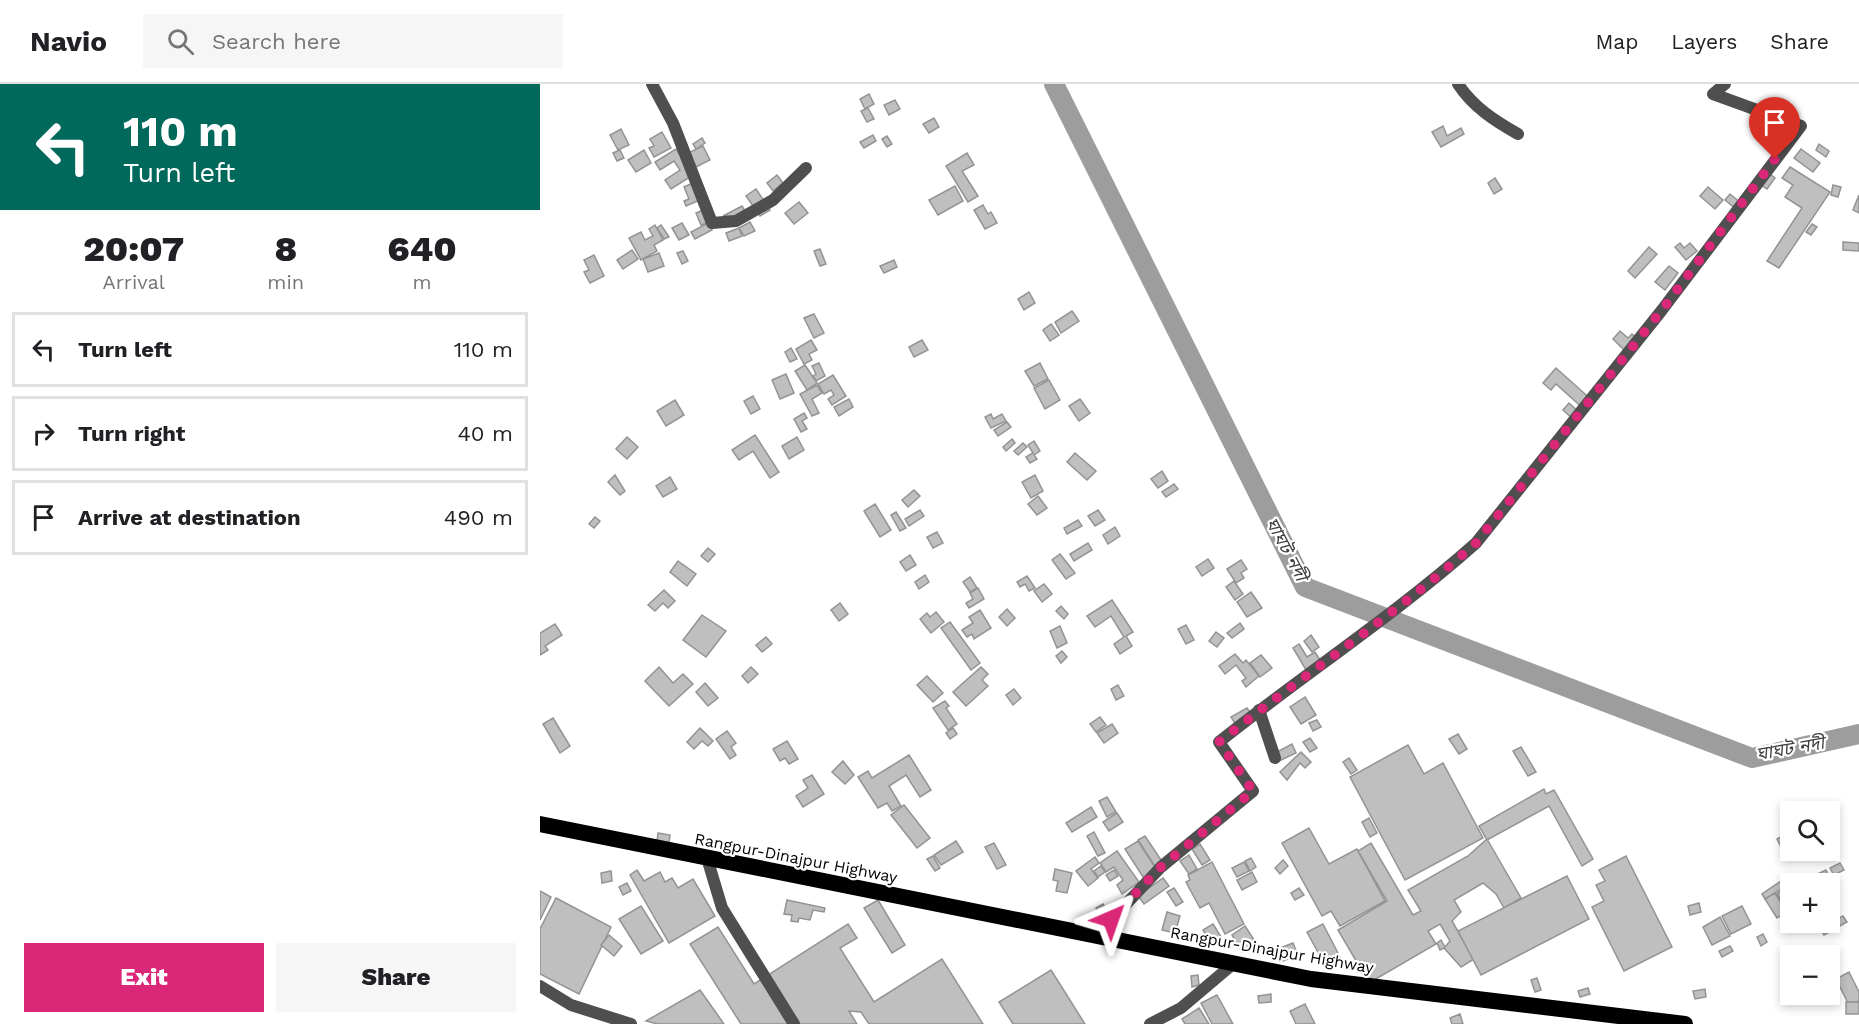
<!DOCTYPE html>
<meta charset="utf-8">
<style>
:root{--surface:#fff;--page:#f6f6f6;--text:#202124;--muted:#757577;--line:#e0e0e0;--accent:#db2777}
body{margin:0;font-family:"Work Sans","Noto Sans Bengali",sans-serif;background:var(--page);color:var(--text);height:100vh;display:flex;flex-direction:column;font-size:22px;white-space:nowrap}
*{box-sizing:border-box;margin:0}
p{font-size:20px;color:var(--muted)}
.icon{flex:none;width:33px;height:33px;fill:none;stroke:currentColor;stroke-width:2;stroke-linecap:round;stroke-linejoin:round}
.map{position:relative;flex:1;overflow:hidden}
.details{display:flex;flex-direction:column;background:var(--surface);width:540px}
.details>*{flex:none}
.hud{background:#00695c;color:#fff;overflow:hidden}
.fabs{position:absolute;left:1240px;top:717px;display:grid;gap:12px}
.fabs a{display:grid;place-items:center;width:60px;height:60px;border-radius:0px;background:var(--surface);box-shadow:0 3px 9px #0003;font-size:30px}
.pin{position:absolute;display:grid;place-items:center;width:51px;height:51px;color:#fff;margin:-62px -26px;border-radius:50% 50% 50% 0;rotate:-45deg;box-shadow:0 0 6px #0007}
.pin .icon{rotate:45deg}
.me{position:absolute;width:66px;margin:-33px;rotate:43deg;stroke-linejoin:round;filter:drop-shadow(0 0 4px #0008)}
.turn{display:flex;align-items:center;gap:21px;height:126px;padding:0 24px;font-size:27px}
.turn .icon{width:78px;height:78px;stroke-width:2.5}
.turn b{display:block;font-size:42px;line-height:51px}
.eta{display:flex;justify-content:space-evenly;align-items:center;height:102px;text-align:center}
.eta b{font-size:36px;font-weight:800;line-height:42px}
.cta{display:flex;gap:12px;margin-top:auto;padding:12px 24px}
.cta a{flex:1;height:69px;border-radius:0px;background:var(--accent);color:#fff;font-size:24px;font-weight:800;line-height:69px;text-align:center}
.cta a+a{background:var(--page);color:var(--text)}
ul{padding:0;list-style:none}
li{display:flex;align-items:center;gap:18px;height:75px;margin:0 12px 9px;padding:0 12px;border:3px solid var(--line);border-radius:0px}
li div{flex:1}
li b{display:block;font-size:22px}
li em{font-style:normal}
header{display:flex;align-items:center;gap:36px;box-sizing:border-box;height:84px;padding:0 30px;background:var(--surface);border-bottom:2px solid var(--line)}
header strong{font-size:28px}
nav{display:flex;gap:33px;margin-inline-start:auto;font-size:21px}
.search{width:420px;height:54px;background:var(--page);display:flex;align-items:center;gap:15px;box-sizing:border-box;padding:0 21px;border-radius:0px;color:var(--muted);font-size:22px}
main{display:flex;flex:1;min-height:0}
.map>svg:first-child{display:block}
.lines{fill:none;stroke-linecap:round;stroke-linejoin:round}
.river{stroke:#9d9d9d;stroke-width:20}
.building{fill:#bfbfbf;stroke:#939393;stroke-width:1.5}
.minor{stroke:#4f4f4f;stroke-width:12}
.trunk{stroke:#000;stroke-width:16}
.route{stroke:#db2777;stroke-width:10;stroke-dasharray:0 18}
.labels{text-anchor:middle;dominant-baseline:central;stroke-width:4.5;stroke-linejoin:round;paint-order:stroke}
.street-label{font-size:16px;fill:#000;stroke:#fff}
.water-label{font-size:18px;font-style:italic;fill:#3e3e3e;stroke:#fff}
</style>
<header>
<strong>Navio</strong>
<div class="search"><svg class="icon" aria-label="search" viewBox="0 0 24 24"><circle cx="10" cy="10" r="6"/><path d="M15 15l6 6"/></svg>Search here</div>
<nav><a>Map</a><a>Layers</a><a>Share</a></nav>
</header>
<main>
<section class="details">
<div class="hud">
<div class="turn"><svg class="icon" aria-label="left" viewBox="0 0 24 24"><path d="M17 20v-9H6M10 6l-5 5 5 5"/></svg><div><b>110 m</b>Turn left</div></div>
</div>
<div class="eta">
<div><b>20:07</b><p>Arrival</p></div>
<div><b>8</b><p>min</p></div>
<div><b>640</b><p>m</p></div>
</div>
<ul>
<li><svg class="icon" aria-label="left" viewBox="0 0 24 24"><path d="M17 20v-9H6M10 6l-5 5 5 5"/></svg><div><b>Turn left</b></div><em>110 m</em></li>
<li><svg class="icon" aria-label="right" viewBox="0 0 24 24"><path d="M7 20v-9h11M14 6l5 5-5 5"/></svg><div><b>Turn right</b></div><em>40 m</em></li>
<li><svg class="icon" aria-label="arrive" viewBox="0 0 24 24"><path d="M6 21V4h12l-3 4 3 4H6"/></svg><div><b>Arrive at destination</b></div><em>490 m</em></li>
</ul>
<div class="cta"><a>Exit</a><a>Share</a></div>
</section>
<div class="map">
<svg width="1319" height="940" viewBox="0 0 1319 940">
<rect width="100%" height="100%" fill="#fff"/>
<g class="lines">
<polyline class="river" points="514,0 765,503 1212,674 1319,650"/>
</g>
<g class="building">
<polygon points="329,10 334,20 325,25 320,15"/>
<polygon points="355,16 360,25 349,31 344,21"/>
<polygon points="328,24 334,35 327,38 321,27"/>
<polygon points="394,34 399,43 389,49 383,40"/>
<polygon points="903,42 907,52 921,44 924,50 901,63 892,48"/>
<polygon points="81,45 89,61 78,66 70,51"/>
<polygon points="122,48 131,64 114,73 109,64 114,62 110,55"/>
<polygon points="333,51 336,57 324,64 320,58"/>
<polygon points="347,52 352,60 347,63 342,55"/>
<polygon points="162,54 165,59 156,65 153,60"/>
<polygon points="1279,60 1289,67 1286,73 1276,66"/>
<polygon points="163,62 170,76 154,84 146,70"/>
<polygon points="136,65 153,91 131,105 125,96 140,86 134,77 120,86 115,78"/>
<polygon points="1261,65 1280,79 1273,88 1254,74"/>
<polygon points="80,66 84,74 77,77 73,69"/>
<polygon points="104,66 111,79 96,88 88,76"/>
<polygon points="427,69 434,81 422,87 438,112 428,118 406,82"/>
<polygon points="1250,83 1290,108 1239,184 1227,177 1262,124 1245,113 1253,101 1242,94"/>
<polygon points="1227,88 1235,94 1227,105 1218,99"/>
<polygon points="237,91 243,99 233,107 227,99"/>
<polygon points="955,94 962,105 954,110 948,99"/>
<polygon points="155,98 162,115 146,122 144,117 149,115 144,103"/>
<polygon points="1293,101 1301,103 1298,113 1291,111"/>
<polygon points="415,102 423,117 398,131 389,116"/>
<polygon points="1168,103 1183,116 1175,125 1160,112"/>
<polygon points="216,105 230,126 220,132 206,112"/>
<polygon points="1190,110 1202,120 1197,126 1185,116"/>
<polygon points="1319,111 1319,129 1313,126"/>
<polygon points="259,118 268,129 254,140 245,129"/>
<polygon points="443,121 448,130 451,128 457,139 445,145 434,126"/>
<polygon points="202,122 208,132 183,132"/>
<polygon points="166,125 170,138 161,141 156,129"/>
<polygon points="210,138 215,147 204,152 199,144"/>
<polygon points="142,139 149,151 139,156 132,144"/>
<polygon points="168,139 172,146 155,155 151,148"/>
<polygon points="1272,140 1277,143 1271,151 1266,148"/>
<polygon points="115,141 123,156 114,161 117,167 101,176 89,154 101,148 105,156 113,152 109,145"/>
<polygon points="121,141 129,153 124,155 117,144"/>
<polygon points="199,144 202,152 189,157 186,149"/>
<polygon points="1303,158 1319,159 1319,167 1303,166"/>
<polygon points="1140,159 1144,164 1150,159 1157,167 1146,176 1135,163"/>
<polygon points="1109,163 1117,170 1095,194 1088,187"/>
<polygon points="280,165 286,180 280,182 274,167"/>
<polygon points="92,166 98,175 83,185 77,176"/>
<polygon points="143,167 148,177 142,180 137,169"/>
<polygon points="119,169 124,182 108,188 103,175"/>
<polygon points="54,171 64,192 50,199 44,188 49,186 44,176"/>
<polygon points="354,176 357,183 344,189 340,182"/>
<polygon points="1129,182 1138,189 1125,206 1115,198"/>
<polygon points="489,208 495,219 484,226 478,215"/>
<polygon points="532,227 539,237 521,249 515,238"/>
<polygon points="274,230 284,249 274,254 264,234"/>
<polygon points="511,240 519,251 510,257 503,246"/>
<polygon points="1080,247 1088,254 1092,250 1099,256 1087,269 1073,255"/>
<polygon points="271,256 277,266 269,270 272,276 264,280 256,265"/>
<polygon points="382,256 388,266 374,273 369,263"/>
<polygon points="251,264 257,275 250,278 245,268"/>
<polygon points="279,279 285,292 276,297 273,292 276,290 272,282"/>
<polygon points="500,279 508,295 494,302 485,287"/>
<polygon points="265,281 277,299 267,306 255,287"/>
<polygon points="1016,284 1054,318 1046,327 1016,300 1011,306 1003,299"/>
<polygon points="246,290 254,309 240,315 232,296"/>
<polygon points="293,291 306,312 292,321 288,315 294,311 291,306 284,310 278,300"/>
<polygon points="509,296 520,316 505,325 494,304"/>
<polygon points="277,301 282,309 272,315 279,329 272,332 260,310"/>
<polygon points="213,312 220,325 211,330 204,317"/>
<polygon points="309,315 313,323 299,332 294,323"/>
<polygon points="540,315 550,329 539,337 529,322"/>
<polygon points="135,316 144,331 126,342 117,327"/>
<polygon points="1029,319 1042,331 1036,338 1023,326"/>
<polygon points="264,329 267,334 262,337 267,345 261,348 254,335"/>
<polygon points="451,330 453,335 462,330 466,337 451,344 445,333"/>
<polygon points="467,338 471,343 458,352 454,346"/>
<polygon points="215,351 239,388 230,394 213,367 199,376 192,366"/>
<polygon points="87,353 98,363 87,375 76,365"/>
<polygon points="257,353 264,366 249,375 242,362"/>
<polygon points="472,355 475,359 466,367 463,363"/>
<polygon points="494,357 500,367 494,371 497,375 490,379 486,373 493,369 488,361"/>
<polygon points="483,359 487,363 478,371 474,367"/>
<polygon points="535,369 556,387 547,396 527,378"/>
<polygon points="622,387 628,397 618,404 611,395"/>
<polygon points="75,391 85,407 80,411 68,398"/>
<polygon points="495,391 503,407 491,414 482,398"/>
<polygon points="130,393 137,405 123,413 116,402"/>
<polygon points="634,400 638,405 626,413 622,408"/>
<polygon points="374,406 380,412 368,423 362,416"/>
<polygon points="498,412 507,424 497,431 488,420"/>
<polygon points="335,420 351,446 340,453 324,427"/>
<polygon points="380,426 384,432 369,442 365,435"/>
<polygon points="558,426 565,436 555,442 548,432"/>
<polygon points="356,428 366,444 360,447 351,431"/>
<polygon points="55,433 60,437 54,444 49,440"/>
<polygon points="538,436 542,442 527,450 524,444"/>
<polygon points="575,443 580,452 568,460 563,451"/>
<polygon points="397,448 403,459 393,464 387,453"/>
<polygon points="548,459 552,466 534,477 530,470"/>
<polygon points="168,464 175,470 168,478 161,472"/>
<polygon points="520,470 535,489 526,495 512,476"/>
<polygon points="370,471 376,481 366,487 360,478"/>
<polygon points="668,475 674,484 662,492 656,483"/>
<polygon points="701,476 707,485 701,489 704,494 696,499 687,485"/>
<polygon points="138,477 156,490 147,502 130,488"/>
<polygon points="385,491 389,498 379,505 375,498"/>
<polygon points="487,492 495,504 489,507 485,500 480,503 477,498"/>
<polygon points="430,493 437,504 430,508 423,498"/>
<polygon points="694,497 703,510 695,516 686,503"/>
<polygon points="504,500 512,510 502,518 494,507"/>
<polygon points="438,504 444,515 429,524 426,519 433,515 430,509"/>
<polygon points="124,506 135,517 128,524 123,519 115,527 108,521"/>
<polygon points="711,508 722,524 707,533 697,518"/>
<polygon points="572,516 593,548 586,552 592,562 580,570 574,560 584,553 571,532 555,543 547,532"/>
<polygon points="300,519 308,530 299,537 291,526"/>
<polygon points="521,522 528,530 524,535 516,527"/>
<polygon points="467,525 475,534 467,542 459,533"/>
<polygon points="440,526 451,544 434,555 432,550 427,553 422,546 433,539 429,533"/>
<polygon points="396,528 404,538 391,549 380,535 387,529 390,533"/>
<polygon points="162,531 186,547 166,573 143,556"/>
<polygon points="410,538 440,579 431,586 401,544"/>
<polygon points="700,539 704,545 692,554 687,549"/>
<polygon points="15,540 22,551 5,562 8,566 0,571 0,549"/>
<polygon points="646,541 654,556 646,560 638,545"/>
<polygon points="520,542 527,559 517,564 510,547"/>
<polygon points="676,548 684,554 677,563 669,557"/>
<polygon points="771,551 779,563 772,568 764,557"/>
<polygon points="226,553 232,560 222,568 216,561"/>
<polygon points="759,560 767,573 775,568 784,582 769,591 753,564"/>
<polygon points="522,567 527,573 521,579 516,572"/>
<polygon points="695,570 703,579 706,576 719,592 706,603 702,597 706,594 696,581 685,590 679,582"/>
<polygon points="721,571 732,584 720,593 710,579"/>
<polygon points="119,583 133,599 143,590 153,600 129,622 105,597"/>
<polygon points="211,583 218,590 208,599 202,592"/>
<polygon points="441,583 448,590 442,596 448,602 426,622 413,608"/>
<polygon points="387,592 403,609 393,618 377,601"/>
<polygon points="165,599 178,614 168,622 156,608"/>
<polygon points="578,601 584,612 576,616 571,605"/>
<polygon points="474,605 481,614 473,621 466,611"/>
<polygon points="765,613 776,631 761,640 750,623"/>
<polygon points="405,617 409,622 406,624 417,640 408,646 393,624"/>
<polygon points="707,624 715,636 699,646 691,633"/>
<polygon points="560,633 566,641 556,648 550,640"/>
<polygon points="13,634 30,662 20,669 3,640"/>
<polygon points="777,636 781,643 773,647 769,639"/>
<polygon points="572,640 578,649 564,659 557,649"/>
<polygon points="160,644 173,657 168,662 162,657 154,665 147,658"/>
<polygon points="413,644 417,650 410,655 406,649"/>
<polygon points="187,647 196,659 191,663 196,671 190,675 176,655"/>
<polygon points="918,650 927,665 919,670 909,655"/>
<polygon points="770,654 777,664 770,668 763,658"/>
<polygon points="247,657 258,675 249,680 245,674 240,677 233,665"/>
<polygon points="752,660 756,669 737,678 733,670"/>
<polygon points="868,661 884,690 903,679 943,754 865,796 810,693"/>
<polygon points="981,663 996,688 988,692 973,667"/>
<polygon points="761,668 771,678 765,684 760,679 747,696 740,688"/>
<polygon points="369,671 391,706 380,713 366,691 349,702 361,722 352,727 347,719 338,724 318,693 328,687 332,694"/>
<polygon points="809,674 817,686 811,690 803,678"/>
<polygon points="303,677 314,691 305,700 292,688"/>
<polygon points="272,691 284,710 263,723 256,712 268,704 263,696"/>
<polygon points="1004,705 1006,710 1014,706 1053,775 1042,782 1009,722 947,756 939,742"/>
<polygon points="567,713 576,728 567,733 559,717"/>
<polygon points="364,721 390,754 377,764 351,731"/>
<polygon points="551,723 557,733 532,748 526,739"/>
<polygon points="577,729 583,738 569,747 563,738"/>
<polygon points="829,734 837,749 830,753 822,738"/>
<polygon points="769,744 789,780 817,765 845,817 800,842 791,827 782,832 742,759"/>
<polygon points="554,748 565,769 558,772 547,752"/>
<polygon points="1250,748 1251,766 1257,766 1252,769 1248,762 1242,765 1237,755"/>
<polygon points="118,749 130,751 129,759 117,757"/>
<polygon points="605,752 625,782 618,787 598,756"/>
<polygon points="947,755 981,814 964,824 956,810 943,799 914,816 921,828 912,837 934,875 921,883 904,864 900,866 897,859 901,856 905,863 910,857 900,840 888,847 896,860 829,899 798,846 847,817 818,767 831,759 873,831 881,827 868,806 928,772"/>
<polygon points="416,757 423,768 401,781 394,771"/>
<polygon points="598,757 618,788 605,796 585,765"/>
<polygon points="454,759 466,781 457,785 445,763"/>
<polygon points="660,760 670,776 662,781 652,765"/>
<polygon points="577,767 599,798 582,810 577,801 583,796 574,783 566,788 560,779"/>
<polygon points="649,771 657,785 649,790 640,777"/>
<polygon points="393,772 400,784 395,787 387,775"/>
<polygon points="1086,772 1132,863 1084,887 1052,823 1064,817 1056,801 1065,797 1059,786"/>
<polygon points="555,773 559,779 551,785 558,794 548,802 536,787"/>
<polygon points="711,774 716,783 710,787 705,777"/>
<polygon points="743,776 748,782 740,790 735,784"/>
<polygon points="672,778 704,840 685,850 669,819 660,824 646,798 650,796 648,791"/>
<polygon points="704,778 709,787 697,793 692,784"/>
<polygon points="1300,779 1304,786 1294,791 1290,784"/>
<polygon points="561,782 565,788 558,793 554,787"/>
<polygon points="515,785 532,789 527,809 516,807 518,797 513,796"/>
<polygon points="97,786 104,797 120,788 125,798 132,794 138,804 153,795 175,832 129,859 90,791"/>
<polygon points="574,786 578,792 570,797 566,791"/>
<polygon points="1286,786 1289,792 1276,798 1273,792"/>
<polygon points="71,787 72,797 62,799 61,789"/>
<polygon points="712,788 717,798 702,806 697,796"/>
<polygon points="1027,792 1049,835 941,891 918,847"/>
<polygon points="623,794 629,802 604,820 598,812"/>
<polygon points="1241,797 1245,803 1225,815 1222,810"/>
<polygon points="87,799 91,807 83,811 79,803"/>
<polygon points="634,804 643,818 636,822 627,808"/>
<polygon points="759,804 764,811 755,816 751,809"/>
<polygon points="1246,804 1249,809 1240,815 1237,810"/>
<polygon points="0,807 11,813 0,836"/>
<polygon points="1235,809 1247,828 1237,834 1225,815"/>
<polygon points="16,814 71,843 39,910 0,890 0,845"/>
<polygon points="247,816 285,824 284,828 273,826 270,836 259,834 258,838 251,837 252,831 244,830"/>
<polygon points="338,816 365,861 352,869 324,824"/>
<polygon points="1159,819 1161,828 1150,831 1148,822"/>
<polygon points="563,820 569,830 563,834 556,824"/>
<polygon points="101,822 123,857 101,870 79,835"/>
<polygon points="1202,822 1211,840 1191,850 1182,832"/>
<polygon points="627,828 640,832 635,849 622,846"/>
<polygon points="1303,832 1307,838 1284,851 1277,838 1288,840"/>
<polygon points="1180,833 1190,852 1172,861 1163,843"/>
<polygon points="308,840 317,854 300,864 334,918 402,875 443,940 329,940 321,928 309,927 317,940 201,940 150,860 178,843 214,900"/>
<polygon points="673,840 683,856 673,862 663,846"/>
<polygon points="783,840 801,875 786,883 767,848"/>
<polygon points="705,842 716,859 702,868 692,851"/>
<polygon points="1223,850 1227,858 1221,862 1217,853"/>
<polygon points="69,851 82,862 74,872 61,861"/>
<polygon points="753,859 758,871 740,878 735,866"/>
<polygon points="1190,862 1193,867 1182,873 1179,867"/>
<polygon points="511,886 545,940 473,940 459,918"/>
<polygon points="1309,888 1319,908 1319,917 1309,921 1296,895"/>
<polygon points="658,891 659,901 652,903 651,892"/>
<polygon points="997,894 1001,906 995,908 991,896"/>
<polygon points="1048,904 1050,910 1040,913 1038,907"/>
<polygon points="1165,905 1166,913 1155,915 1153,907"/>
<polygon points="160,906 184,940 118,940 106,937"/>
<polygon points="731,910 731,918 719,919 718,912"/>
<polygon points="677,911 693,940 672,940 661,919"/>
<rect x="1306" y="918" width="13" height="12"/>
<polygon points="765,920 775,940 756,940 750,927"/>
<polygon points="659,924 669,940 645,940 642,935"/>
<polygon points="920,930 923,940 912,940 910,934"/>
</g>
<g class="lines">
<g class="minor">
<polyline points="112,0 133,39 172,139 196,137 233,116 266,84"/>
<path d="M918,0C933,23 955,37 978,50"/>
<polyline points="719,626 735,674"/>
<polyline points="167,774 182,824 254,940"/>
<path d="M555,853L621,783L713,707L679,658C763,591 855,531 936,459L1122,226L1261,42L1173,10L1185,0"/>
<polyline points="0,902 31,921 91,940"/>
<polyline points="610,940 641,924 693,880"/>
</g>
<polyline class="trunk" points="0,740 771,895 1145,940"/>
</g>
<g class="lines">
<path class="route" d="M571,835L621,783L713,707L679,658C764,591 855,531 936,459L1122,226L1235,75"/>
</g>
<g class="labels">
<g class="street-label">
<text transform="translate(256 774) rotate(11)">Rangpur-Dinajpur Highway</text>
<text transform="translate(732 866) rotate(10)">Rangpur-Dinajpur Highway</text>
</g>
<g class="water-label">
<text transform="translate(747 465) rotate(62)">ঘাঘট নদী</text>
<text transform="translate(1250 664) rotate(-10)">ঘাঘট নদী</text>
</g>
</g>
</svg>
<div class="fabs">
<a><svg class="icon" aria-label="search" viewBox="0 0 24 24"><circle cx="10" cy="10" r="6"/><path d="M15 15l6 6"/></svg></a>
<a>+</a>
<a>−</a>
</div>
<div class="pin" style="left:1235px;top:75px;background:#d93025"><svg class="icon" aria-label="arrive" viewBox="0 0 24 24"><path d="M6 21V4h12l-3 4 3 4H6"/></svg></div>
<svg class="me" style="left:571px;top:835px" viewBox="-20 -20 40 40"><path d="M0-17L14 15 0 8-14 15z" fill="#db2777" stroke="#fff" stroke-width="4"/></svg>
</div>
</main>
